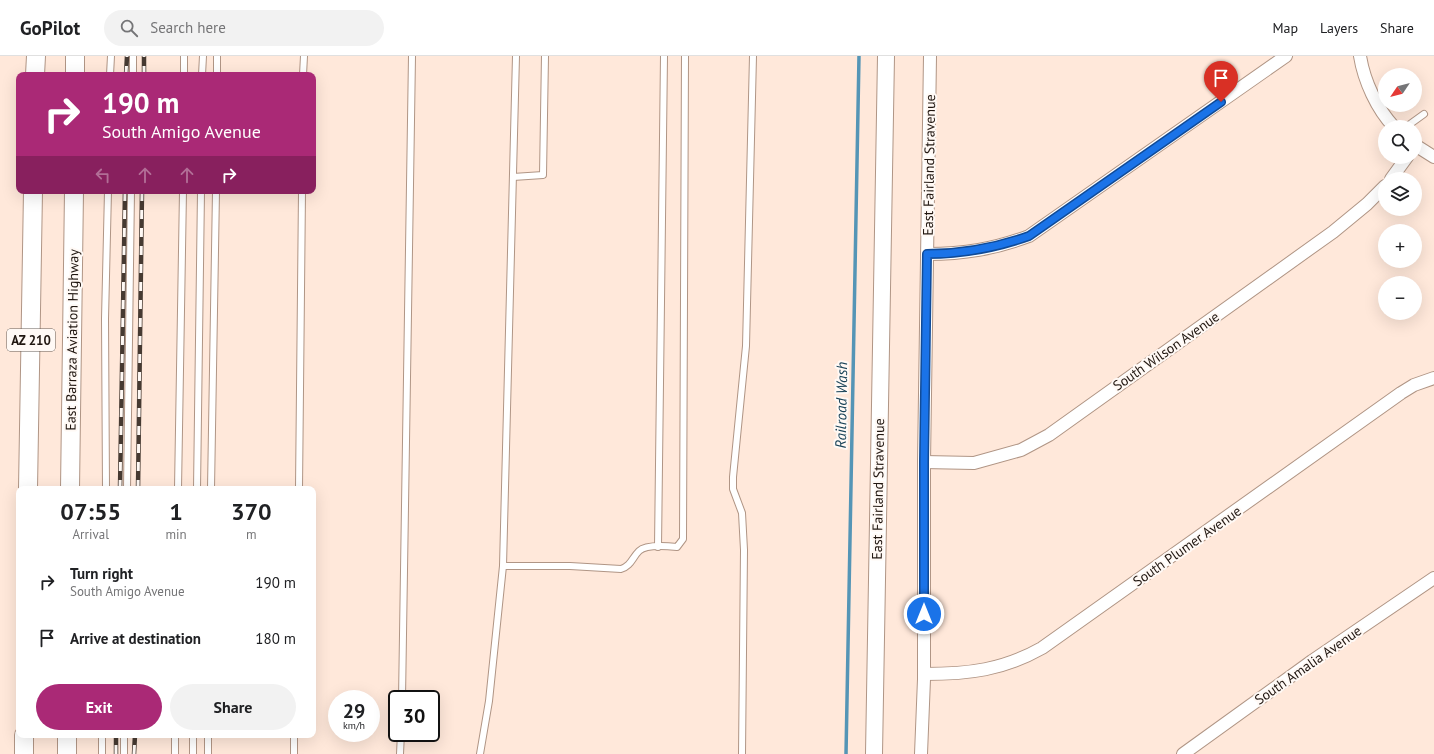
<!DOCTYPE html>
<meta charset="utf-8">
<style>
:root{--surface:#fff;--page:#f2f2f2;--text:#202124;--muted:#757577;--line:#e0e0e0;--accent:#aa2976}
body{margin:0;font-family:"PT Sans",sans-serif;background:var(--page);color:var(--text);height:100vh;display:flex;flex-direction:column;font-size:15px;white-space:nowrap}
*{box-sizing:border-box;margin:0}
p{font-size:13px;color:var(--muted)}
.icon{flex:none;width:22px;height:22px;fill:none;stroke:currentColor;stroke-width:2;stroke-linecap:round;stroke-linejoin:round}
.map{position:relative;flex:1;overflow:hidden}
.side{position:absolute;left:16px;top:430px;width:300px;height:252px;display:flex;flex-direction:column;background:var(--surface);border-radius:8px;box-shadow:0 4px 16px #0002}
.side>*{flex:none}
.top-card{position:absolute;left:16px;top:16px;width:300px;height:122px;border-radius:8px;box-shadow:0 4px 16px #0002;background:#aa2976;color:#fff;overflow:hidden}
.needle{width:26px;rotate:235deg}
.controls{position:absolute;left:1378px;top:12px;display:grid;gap:8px}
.controls a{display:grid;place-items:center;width:44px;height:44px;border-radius:50%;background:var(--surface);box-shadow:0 4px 16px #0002;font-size:20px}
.speed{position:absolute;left:328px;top:634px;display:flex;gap:8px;font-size:20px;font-weight:700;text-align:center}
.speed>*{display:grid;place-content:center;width:52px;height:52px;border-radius:50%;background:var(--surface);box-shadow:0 4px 16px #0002;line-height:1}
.speed small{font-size:10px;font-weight:400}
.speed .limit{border:2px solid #111;border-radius:6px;background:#fff;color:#111}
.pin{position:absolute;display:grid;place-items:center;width:34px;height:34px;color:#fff;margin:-41px -17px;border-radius:50% 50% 50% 0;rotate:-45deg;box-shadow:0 0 4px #0007}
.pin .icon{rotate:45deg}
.me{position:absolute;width:44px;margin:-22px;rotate:0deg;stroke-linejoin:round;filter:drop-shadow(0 0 3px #0008)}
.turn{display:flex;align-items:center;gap:14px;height:84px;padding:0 20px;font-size:18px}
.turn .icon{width:52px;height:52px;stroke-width:2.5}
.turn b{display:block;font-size:28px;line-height:34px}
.lanes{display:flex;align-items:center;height:38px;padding:0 20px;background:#0003;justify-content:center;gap:20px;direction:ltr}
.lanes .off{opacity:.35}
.eta{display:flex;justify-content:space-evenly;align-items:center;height:68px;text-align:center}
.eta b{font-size:24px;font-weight:700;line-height:28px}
.action{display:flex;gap:8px;margin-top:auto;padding:8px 20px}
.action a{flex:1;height:46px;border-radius:24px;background:var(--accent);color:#fff;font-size:16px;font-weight:700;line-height:46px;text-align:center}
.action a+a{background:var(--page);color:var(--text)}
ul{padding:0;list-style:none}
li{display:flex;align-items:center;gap:12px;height:56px;padding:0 20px}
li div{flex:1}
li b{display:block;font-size:15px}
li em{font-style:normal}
header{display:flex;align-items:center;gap:24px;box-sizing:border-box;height:56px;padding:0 20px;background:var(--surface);border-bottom:1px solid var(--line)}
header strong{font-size:19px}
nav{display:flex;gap:22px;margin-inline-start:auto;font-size:14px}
.search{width:280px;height:36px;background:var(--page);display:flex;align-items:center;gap:10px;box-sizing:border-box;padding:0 14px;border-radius:22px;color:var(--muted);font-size:15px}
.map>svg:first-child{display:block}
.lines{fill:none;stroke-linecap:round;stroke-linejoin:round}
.stream{stroke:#5495b6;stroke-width:3.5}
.lane-casing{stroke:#b09585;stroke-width:8}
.street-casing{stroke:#b09585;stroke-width:14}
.secondary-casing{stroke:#b09585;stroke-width:18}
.primary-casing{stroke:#b09585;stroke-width:20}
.lane{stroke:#fff;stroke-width:6}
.street{stroke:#fff;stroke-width:12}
.secondary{stroke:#fff;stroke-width:16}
.primary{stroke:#fff;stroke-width:18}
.rail-casing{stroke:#463a32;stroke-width:4.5}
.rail{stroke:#fff9f5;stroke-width:3;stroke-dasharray:9;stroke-linecap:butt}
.route-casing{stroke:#114b97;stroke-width:10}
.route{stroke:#1a73e8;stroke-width:7}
.labels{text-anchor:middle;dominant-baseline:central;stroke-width:4;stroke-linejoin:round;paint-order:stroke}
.shield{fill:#fff9f5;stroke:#635a55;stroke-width:1}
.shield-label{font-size:13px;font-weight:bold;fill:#201610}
.street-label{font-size:14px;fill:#201610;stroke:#fff9f5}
.water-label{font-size:15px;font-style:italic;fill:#1a4358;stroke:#fff9f5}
</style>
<header>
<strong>GoPilot</strong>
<div class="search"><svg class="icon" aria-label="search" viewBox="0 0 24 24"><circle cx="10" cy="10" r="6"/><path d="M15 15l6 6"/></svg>Search here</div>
<nav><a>Map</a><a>Layers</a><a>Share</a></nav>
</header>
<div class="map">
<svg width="1434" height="698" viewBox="0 0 1434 698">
<rect width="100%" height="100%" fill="#ffe8da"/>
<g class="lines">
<polyline class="stream" points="846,698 859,0"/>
<g class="lane-casing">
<g id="lane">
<polyline points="110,19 111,0"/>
<polyline points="133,19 133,0"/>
<polyline points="184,19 184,0"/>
<polyline points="202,19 203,0"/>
<polyline points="217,19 217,0"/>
<polyline points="303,19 304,0"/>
<polyline points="1406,71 1424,58"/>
<polyline points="513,121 543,119 545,0"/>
<polyline points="106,433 105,263 108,135"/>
<polyline points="127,433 131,135"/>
<polyline points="178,433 183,135"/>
<polyline points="197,433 201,135"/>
<polyline points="211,433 216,135"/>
<polyline points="299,433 302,135"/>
<polyline points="658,491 664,0"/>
<polyline points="503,510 516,0"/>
<polyline points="402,643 412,0"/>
<polyline points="102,698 102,679"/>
<polyline points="124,698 124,679"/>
<polyline points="175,698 175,679"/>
<polyline points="193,698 193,679"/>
<polyline points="208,698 208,679"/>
<polyline points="294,698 294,679"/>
<polyline points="400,698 401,677"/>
<path d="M480,698L489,645L503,510H570L621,513C631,510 632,502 639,495C646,488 667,490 677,491L683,483L685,0"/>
<polyline points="742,698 744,494 742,457 733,433 733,421 746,290 753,0"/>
</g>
</g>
<g class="street-casing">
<g id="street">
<path d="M1360,0C1364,25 1377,53 1394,71"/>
<polyline points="1415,89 1434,101"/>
<polyline points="1391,123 1407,101"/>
<path d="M927,198C964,198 994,193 1029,180L1286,0"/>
<polyline points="924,406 974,407 1021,394 1049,379 1333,176 1367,148 1385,130"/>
<path d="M924,618C969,618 1003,614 1042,592L1401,337L1414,329L1434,322"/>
<polyline points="921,698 924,623 924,406 930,0"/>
<polyline points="1183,698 1312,605 1434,522"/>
</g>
</g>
<g class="secondary-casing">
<polyline id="secondary" points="874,698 886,0"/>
</g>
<g class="primary-casing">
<g id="primary">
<polyline points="35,19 36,0"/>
<polyline points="75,19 75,0"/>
<polyline points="28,433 33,135"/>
<polyline points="70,433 74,135"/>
<polyline points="24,698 24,679"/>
<polyline points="67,698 67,679"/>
</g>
</g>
<use href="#lane" class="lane"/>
<use href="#street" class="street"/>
<use href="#secondary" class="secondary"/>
<use href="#primary" class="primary"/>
<g class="rail-casing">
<g id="rail">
<polyline points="126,19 127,0"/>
<polyline points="144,19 144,0"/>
<polyline points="120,433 125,135"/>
<polyline points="138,433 142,135"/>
<polyline points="116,698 116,679"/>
<polyline points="134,698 135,679"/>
</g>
</g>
<use href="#rail" class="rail"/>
</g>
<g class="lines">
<g class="route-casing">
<path id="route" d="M924,558V406L927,198C963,198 995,192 1029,180L1221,46"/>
</g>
<use href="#route" class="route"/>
</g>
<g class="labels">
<rect class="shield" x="7" y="273" width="48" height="22" rx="3"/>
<g class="shield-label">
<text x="31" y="284">AZ 210</text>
</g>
<g class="street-label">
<text transform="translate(929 109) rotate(-89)">East Fairland Stravenue</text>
<text transform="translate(72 284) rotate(-89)">East Barraza Aviation Highway</text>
<text transform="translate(1166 295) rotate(-35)">South Wilson Avenue</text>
<text transform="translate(878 433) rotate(-89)">East Fairland Stravenue</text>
<text transform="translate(1187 490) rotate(-35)">South Plumer Avenue</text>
<text transform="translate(1308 609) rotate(-35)">South Amalia Avenue</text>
</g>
<g class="water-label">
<text transform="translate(841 349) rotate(-89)">Railroad Wash</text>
</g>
</g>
</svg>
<div class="controls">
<a><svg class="needle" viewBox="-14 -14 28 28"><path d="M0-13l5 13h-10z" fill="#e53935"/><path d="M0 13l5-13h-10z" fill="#757577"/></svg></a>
<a><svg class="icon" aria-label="search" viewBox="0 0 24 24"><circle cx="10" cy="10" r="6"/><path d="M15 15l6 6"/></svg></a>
<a><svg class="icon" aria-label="layers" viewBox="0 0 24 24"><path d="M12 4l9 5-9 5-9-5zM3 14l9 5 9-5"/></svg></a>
<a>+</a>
<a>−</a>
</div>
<div class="speed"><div>29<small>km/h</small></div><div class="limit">30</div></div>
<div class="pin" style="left:1221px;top:46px;background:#d93025"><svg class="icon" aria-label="arrive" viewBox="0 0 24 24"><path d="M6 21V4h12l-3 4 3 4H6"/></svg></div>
<svg class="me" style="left:924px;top:558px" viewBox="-20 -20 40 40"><circle r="17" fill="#1a73e8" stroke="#fff" stroke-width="3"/><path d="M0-11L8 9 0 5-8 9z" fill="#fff"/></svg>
<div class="top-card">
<div class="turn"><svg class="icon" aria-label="right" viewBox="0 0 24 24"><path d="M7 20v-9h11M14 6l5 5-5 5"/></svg><div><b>190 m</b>South Amigo Avenue</div></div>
<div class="lanes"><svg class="icon off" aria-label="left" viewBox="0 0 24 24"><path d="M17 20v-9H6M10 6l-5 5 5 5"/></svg><svg class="icon off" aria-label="ahead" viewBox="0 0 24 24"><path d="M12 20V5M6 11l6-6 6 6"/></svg><svg class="icon off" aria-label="ahead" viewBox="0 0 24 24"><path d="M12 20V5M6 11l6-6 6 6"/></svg><svg class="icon" aria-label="right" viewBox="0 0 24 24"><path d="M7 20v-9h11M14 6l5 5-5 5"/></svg></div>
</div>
<section class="side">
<div class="eta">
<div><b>07:55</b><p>Arrival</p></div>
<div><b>1</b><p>min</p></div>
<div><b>370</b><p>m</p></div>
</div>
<ul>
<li><svg class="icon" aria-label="right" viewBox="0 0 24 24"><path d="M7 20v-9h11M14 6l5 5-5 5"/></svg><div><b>Turn right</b><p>South Amigo Avenue</p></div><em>190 m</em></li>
<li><svg class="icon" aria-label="arrive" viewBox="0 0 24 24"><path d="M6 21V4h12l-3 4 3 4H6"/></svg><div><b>Arrive at destination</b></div><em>180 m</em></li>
</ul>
<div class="action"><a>Exit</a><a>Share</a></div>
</section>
</div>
